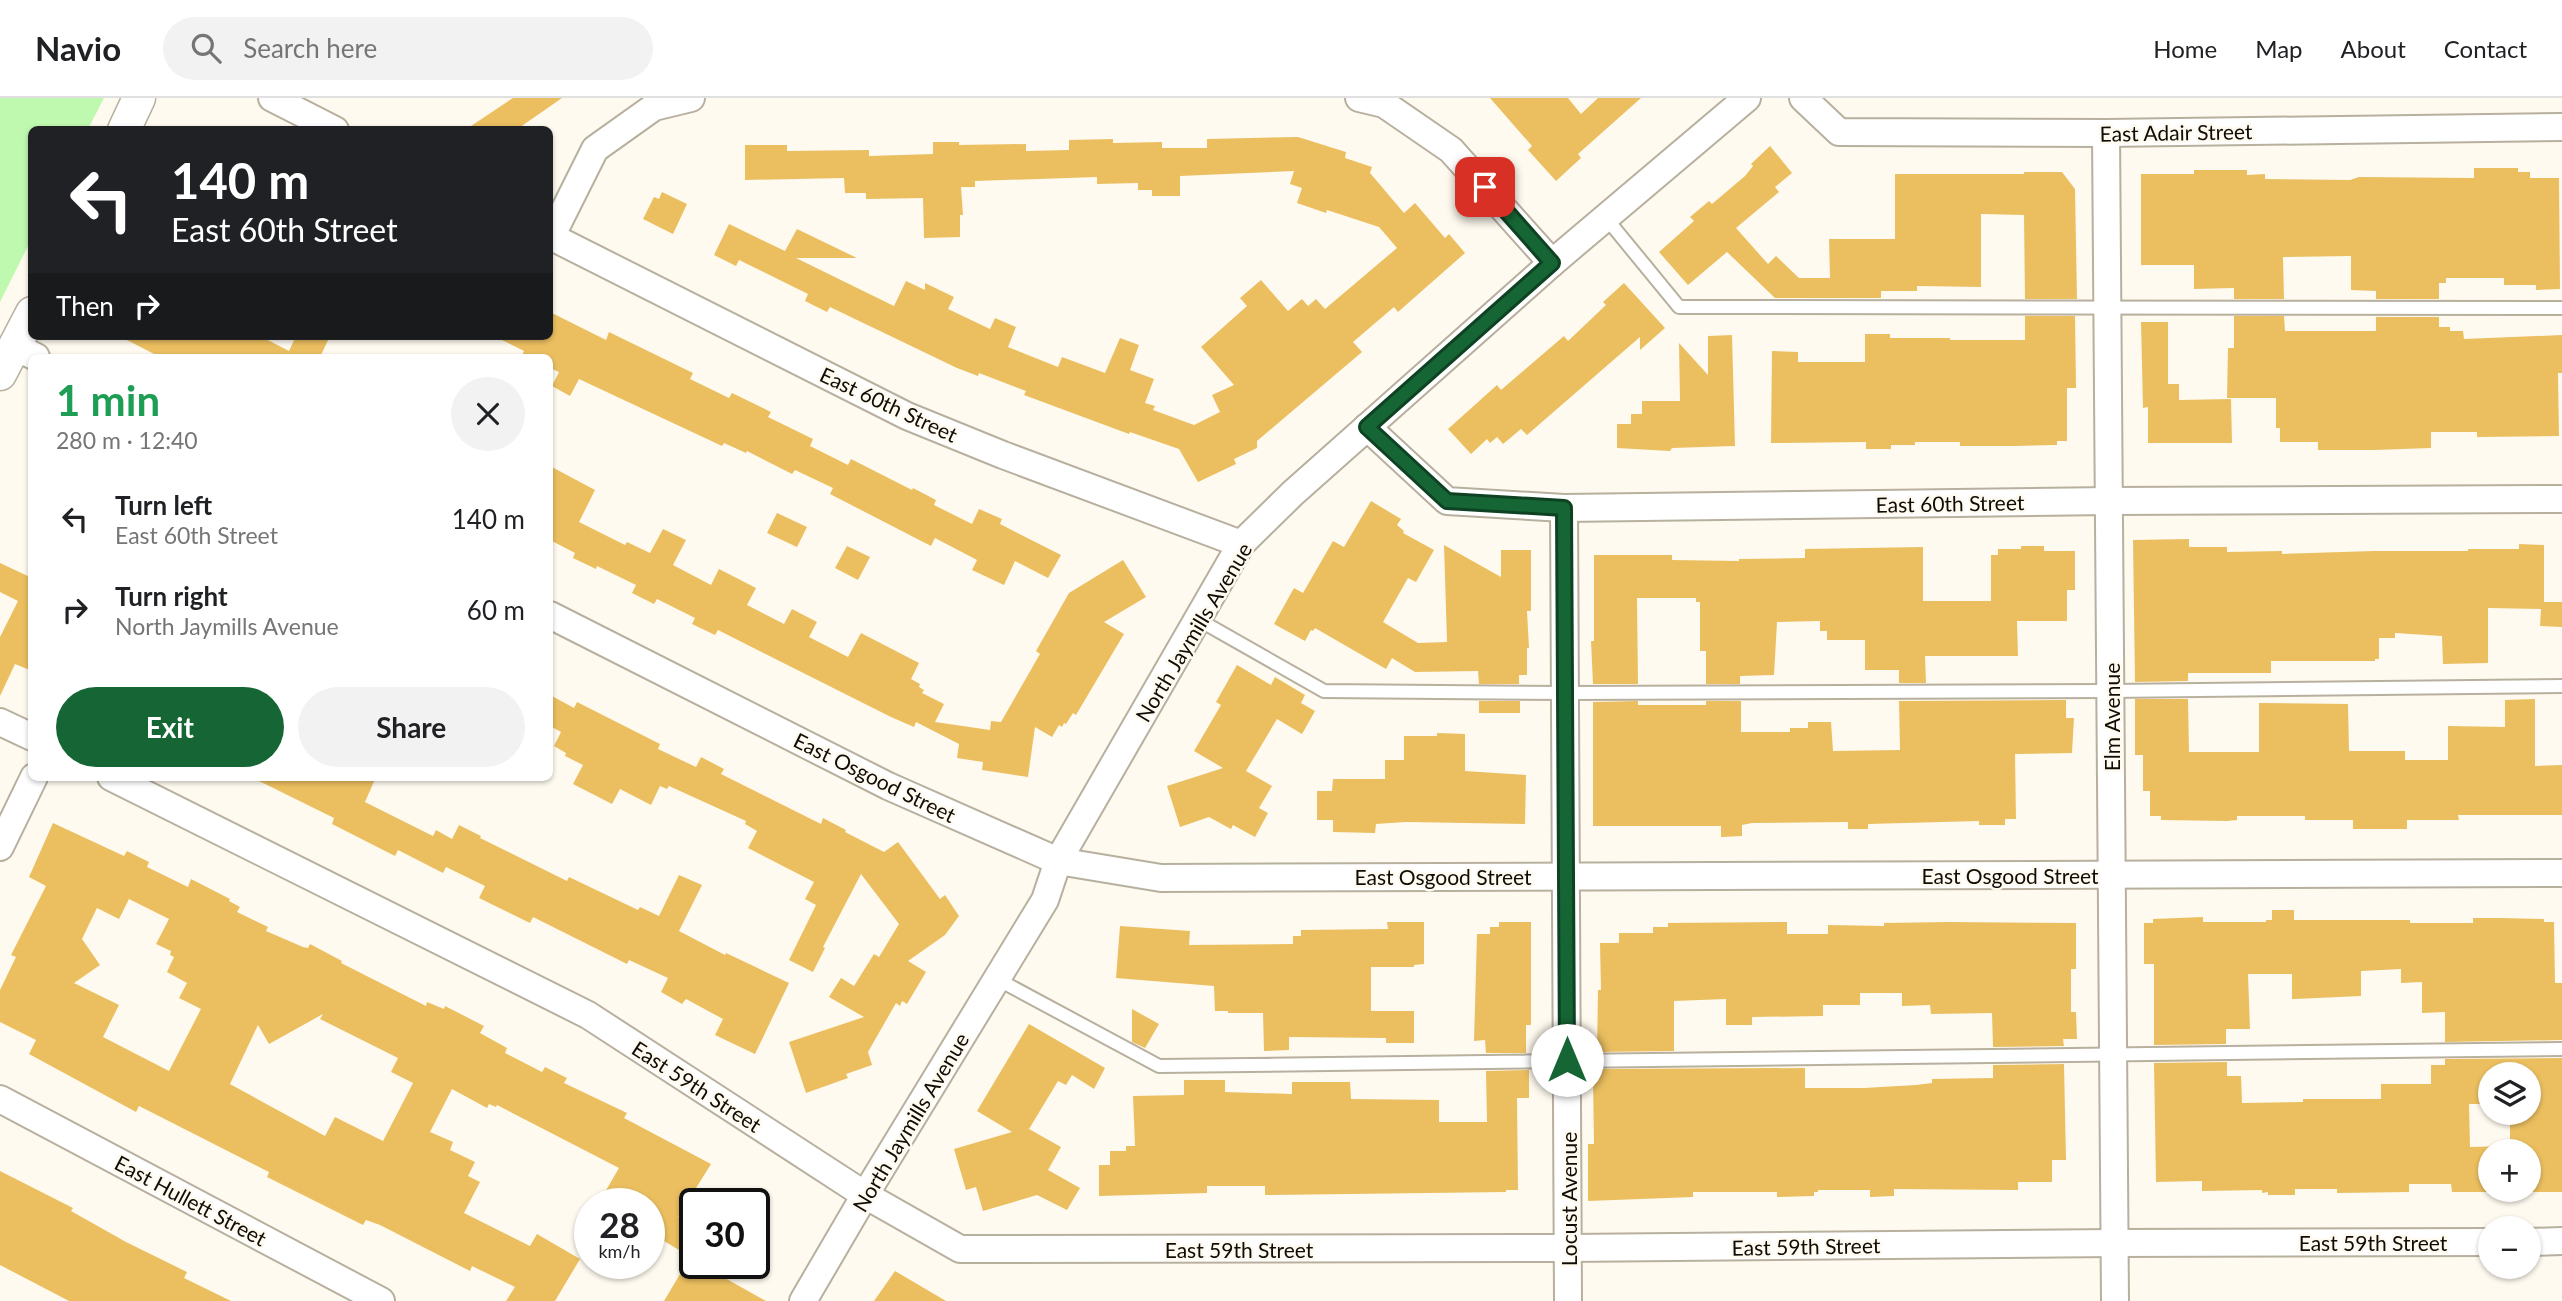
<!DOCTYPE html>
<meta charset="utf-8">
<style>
:root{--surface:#fff;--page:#f2f2f2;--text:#202124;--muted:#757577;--line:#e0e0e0;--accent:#166635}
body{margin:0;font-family:Lato,sans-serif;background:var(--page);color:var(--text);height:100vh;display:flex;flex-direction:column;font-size:26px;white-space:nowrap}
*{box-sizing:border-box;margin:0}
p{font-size:23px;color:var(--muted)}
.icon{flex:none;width:38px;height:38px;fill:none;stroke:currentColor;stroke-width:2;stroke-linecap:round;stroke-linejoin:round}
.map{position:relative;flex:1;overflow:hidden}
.details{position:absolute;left:28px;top:256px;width:525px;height:427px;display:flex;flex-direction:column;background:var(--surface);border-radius:10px;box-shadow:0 2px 5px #0004}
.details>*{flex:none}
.top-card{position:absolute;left:28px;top:28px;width:525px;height:214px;border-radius:10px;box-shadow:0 2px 5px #0004;background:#202124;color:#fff;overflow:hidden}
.controls{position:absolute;left:2478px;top:964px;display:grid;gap:14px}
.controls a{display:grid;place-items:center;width:63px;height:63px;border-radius:50%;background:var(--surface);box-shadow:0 2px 5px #0004;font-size:35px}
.speed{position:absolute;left:574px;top:1090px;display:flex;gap:14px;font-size:35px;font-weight:700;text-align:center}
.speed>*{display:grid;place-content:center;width:91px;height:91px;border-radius:50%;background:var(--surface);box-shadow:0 2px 5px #0004;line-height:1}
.speed small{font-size:18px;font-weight:400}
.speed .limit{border:4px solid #111;border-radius:10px;background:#fff;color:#111}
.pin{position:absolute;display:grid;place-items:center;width:60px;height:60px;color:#fff;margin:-30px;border-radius:14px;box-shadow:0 4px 10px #0006}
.me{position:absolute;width:77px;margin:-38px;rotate:0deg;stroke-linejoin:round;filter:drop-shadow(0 0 5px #0008)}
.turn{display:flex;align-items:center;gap:24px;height:147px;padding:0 28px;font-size:32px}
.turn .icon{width:91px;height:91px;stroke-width:2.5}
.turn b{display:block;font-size:49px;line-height:60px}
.then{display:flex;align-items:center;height:66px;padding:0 28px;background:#0003;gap:14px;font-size:26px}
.round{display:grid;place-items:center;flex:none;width:74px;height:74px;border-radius:37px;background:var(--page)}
.head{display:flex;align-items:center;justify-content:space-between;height:119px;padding:0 28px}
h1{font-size:42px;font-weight:700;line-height:52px;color:#1e9e55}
.primary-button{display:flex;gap:14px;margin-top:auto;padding:14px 28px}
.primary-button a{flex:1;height:80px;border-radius:42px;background:var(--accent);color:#fff;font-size:28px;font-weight:700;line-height:80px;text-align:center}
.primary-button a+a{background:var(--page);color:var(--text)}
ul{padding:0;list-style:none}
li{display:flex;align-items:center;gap:21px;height:91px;padding:0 28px}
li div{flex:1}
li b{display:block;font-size:26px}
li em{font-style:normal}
header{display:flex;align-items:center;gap:42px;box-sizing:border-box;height:98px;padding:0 35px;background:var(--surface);border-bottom:2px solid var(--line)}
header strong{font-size:33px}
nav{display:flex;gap:38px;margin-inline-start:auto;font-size:24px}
.search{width:490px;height:63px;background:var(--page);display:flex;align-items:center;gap:18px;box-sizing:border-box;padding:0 24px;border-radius:38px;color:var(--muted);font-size:26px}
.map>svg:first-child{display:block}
.green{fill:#bff9af}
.building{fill:#ebbf60;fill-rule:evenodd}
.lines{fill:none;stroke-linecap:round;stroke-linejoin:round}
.service-casing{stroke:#b8b09f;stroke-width:16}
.minor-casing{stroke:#b8b09f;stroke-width:30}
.tertiary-casing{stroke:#b8b09f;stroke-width:35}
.service{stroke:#fff;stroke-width:12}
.minor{stroke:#fff;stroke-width:26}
.tertiary{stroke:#fff;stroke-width:32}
.route-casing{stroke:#0e4222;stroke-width:18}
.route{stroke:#166635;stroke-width:12}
.labels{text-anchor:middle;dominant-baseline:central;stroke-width:5;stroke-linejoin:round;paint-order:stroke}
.street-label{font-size:21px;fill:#0f0c07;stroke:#fffaef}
</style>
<header>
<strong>Navio</strong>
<div class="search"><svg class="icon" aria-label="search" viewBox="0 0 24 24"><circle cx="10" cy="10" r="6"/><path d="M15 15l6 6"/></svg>Search here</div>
<nav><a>Home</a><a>Map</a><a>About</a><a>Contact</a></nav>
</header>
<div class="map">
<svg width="2562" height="1203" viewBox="0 0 2562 1203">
<rect width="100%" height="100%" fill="#fffaef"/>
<polygon class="green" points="0,0 104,0 88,31 32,32 31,142 0,204"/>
<g class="building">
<polygon points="513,0 562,0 516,32 465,32"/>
<polygon points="1490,0 1568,0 1581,16 1598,0 1641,0 1578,56 1581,60 1556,83 1528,52 1532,48"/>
<polygon points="1298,39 1346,54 1345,60 1372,69 1370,75 1404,115 1415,105 1445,140 1449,136 1465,155 1398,214 1394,209 1353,244 1362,254 1257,343 1257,350 1234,361 1236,366 1198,384 1179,351 1130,334 1129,336 1024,297 1026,293 979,275 978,278 957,270 830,209 827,214 805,203 808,196 739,162 736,168 714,157 729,126 785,153 797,131 857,160 796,160 894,208 906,183 925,192 925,185 954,199 948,211 990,231 995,220 1016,229 1008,249 1058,269 1062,259 1105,275 1120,240 1139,247 1130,272 1154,281 1145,305 1155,308 1153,312 1194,327 1220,314 1212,297 1234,287 1201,249 1247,208 1240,200 1261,182 1288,213 1302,201 1308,208 1316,201 1325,211 1397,150 1379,129 1327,112 1326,115 1297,105 1302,90 1290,86 1294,73 1180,78 1180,98 1152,98 1152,92 1138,92 1138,85 1097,86 1097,79 975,83 975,89 961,89 963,117 960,117 960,139 924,140 923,100 866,101 866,95 845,95 844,80 745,82 745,47 787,47 787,53 869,52 869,58 933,56 933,44 959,44 959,47 1026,46 1026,53 1069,52 1069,42 1113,41 1113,45 1162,44 1162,50 1207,50 1207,41"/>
<polygon points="1770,48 1792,75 1775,89 1779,94 1736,130 1768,166 1776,158 1799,180 1830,180 1829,141 1895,141 1895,76 2024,76 2024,74 2062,74 2075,91 2077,201 2025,201 2024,117 1981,116 1981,189 1917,188 1917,193 1881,193 1881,200 1775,200 1727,154 1688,187 1659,154 1694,123 1690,119 1709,103 1712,106 1745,78 1753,68 1751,66"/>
<polygon points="2474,70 2518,70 2518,74 2530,74 2530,80 2559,80 2560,191 2536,192 2536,187 2504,187 2504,180 2446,180 2446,185 2439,185 2439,201 2376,201 2376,193 2351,192 2351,158 2283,159 2284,201 2234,201 2234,190 2194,191 2194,167 2141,167 2141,76 2194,76 2194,72 2247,72 2247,77 2265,76 2265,81 2350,82 2359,79 2474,80"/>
<polygon points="662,94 687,106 673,136 643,121 654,99 659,101"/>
<polygon points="1624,185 1665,230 1640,252 1640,239 1527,337 1521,331 1503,346 1497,339 1490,345 1487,341 1471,356 1448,331 1497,287 1501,292 1564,238 1568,243 1606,207 1603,204"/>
<polygon points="550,214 606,242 609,234 693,275 690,281 729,300 732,295 771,314 768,319 813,341 810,348 848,367 851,361 912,392 913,390 936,402 934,407 972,426 979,411 1002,421 1000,426 1061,457 1048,480 1015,463 1004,487 972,472 977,462 935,440 931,448 830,396 833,390 795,372 792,376 747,353 746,355 724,345 722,348 579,281 570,298 552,288 559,274 550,270 550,259 521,259 524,253 494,238 550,238"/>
<polygon points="2025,218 2075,218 2076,290 2067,290 2067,343 2057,343 2057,347 2014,348 1960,348 1960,344 1915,344 1915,347 1891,347 1891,351 1866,351 1866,344 1771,345 1772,253 1798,254 1798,264 1865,264 1865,236 1890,236 1890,240 1950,240 1950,242 2025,242"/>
<polygon points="2234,218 2284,218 2285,233 2376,233 2376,219 2439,219 2439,229 2450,229 2450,233 2463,233 2464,241 2562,237 2562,275 2558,275 2559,338 2477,339 2477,334 2431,334 2431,350 2374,352 2318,352 2318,344 2280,344 2280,330 2276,330 2276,300 2227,300 2228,250 2234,250"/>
<polygon points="2141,224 2168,224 2168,286 2179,286 2179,302 2231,301 2232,345 2148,345 2148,309 2143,310"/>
<polygon points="1732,237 1735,348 1672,350 1670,353 1617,350 1617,326 1631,326 1631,316 1642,316 1642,303 1680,303 1679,245 1708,277 1708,238"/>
<polygon points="119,238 260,238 289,253 296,238 330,238 320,259 160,259"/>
<polygon points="550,368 595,392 579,424 625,447 627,444 650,455 663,431 686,442 673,467 711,487 719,471 756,490 747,507 784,526 792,511 817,524 809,539 848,559 861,535 919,565 911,581 920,586 919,589 924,592 922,595 944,606 935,624 990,632 991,623 1001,624 1040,556 1036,553 1069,495 1123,462 1146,499 1104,524 1124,536 1076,617 1073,615 1066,626 1064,625 1062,629 1059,627 1052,639 1035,629 1028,679 982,672 983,664 957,660 959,646 916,624 914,629 891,619 718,532 715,537 692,526 695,520 657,501 654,506 632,495 636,487 597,468 596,471 573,460 575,455 550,442"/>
<polygon points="1371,403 1401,421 1397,427 1404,433 1403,435 1434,452 1416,484 1408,480 1383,524 1418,545 1447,544 1444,447 1501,479 1501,452 1531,452 1531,513 1527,513 1529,550 1527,550 1527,577 1519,577 1519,586 1479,586 1478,573 1415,574 1392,560 1386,571 1315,530 1313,533 1311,532 1305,543 1274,526 1294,490 1303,495 1333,443 1344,449"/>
<polygon points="777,415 807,429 797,449 767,435"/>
<polygon points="2189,441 2189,449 2227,449 2227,454 2282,453 2282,456 2374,453 2468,453 2468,451 2519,451 2519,446 2544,447 2544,504 2562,504 2562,529 2540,528 2541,511 2488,510 2488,565 2443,566 2442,538 2395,535 2395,540 2379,540 2379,561 2375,561 2375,563 2271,563 2271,575 2188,575 2188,583 2135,584 2133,442"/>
<polygon points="847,448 870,459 858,482 835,470"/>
<polygon points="2021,448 2044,448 2044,453 2075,453 2075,492 2067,492 2067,523 2017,523 2018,558 1925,558 1926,585 1899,585 1899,572 1865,572 1865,542 1827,542 1827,533 1820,533 1820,523 1777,524 1774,577 1740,578 1740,586 1706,586 1706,553 1700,553 1700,504 1696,504 1696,500 1637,500 1638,586 1593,586 1591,543 1594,543 1594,457 1672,457 1672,462 1739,463 1739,461 1805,460 1805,451 1923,449 1923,503 1991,503 1991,457 1998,457 1998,451 2021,451"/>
<polygon points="0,465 30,479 32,475 32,573 15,566 0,598 0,539 18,503 0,494"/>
<polygon points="1237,567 1271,587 1275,579 1305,597 1301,605 1315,613 1302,636 1277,621 1246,673 1272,688 1259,710 1268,715 1255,739 1233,727 1231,731 1209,719 1180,729 1167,688 1223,670 1194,653 1221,607 1216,604"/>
<polygon points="550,597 574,610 577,604 660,646 658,651 696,669 701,659 724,671 721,676 821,726 823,720 846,732 845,734 884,754 898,744 940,801 945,797 959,818 945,837 908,863 926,874 907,906 902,903 900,908 896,905 868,954 872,967 846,976 848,980 806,995 789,944 864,919 829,899 841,880 854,888 874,856 879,859 899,826 861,776 823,849 825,850 813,874 789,862 816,807 805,801 814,784 748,750 757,733 745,726 746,723 669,688 667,691 660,688 651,707 620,691 612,706 573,686 583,667 565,658 566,655 554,648 561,634 550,628"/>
<polygon points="2135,601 2188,601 2189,654 2259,654 2259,605 2348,606 2349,653 2405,653 2405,662 2448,662 2448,628 2505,629 2505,602 2535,601 2535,668 2562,667 2562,717 2458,717 2459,722 2407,722 2407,731 2353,731 2353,722 2305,722 2305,718 2237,718 2237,722 2227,723 2161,722 2161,718 2150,718 2150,693 2143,693 2143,657 2135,657"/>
<polygon points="2066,602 2066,620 2074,620 2072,655 2015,656 2016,721 2005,721 2005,727 1979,727 1979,723 1868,726 1868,731 1848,731 1848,724 1752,725 1742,727 1742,738 1721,739 1721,728 1593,728 1593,604 1638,603 1638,607 1706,607 1706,603 1741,603 1741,634 1790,634 1790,630 1808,630 1808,624 1831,624 1833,653 1900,652 1899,603"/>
<rect x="1479" y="603" width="41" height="12"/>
<polygon points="1437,635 1465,636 1465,673 1526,677 1525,726 1406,724 1376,726 1375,735 1333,734 1333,722 1317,722 1317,693 1332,693 1333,681 1385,681 1385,662 1404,662 1404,638 1437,638"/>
<polygon points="251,679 376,679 365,704 433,738 436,732 452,741 459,727 481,738 480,740 567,783 569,779 638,812 640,809 659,818 679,777 702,787 679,833 725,857 726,855 789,885 755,956 715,937 723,921 686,901 682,906 661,894 668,880 629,862 627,866 533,819 530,825 479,800 485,788 446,769 443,775 398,752 395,758 332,726 334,720"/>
<path d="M53,725L124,758L127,753L149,764L147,769L188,789L191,781L230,801L229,803L240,809L237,814L268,829L266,833L303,849L308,850L310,846L342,863L341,865L426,908L427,904L444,911L445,908L484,928L480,935L507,950L505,955L542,974L545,969L567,980L564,985L627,1015L624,1020L711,1066L678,1119L695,1111V1126L679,1152L659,1140L662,1134L649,1126V1106H598L619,1070L497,1007L496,1009L489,1006L487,1010L452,991L430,1034L453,1044L450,1052L475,1064L468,1078L480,1084L464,1115L530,1148L537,1136L580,1161L555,1203H506L515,1189L472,1168L470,1173L380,1127L366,1122L363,1127L267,1079L269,1074L208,1043L139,1008L136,1014L29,956L36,942L0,924V892L16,859L11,857L46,788L29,779ZM129,801L169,821L156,846L171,853L170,857L174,859L167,874L187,885L179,900L201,911L169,973L103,939L119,907L74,885L100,867L82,841L97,810L119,821ZM323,916L320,921L398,960L391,974L413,985L383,1043L335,1019L325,1038L230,986L258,927L269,946Z"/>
<polygon points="2272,812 2294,812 2294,822 2410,822 2410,825 2473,825 2473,820 2501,820 2544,821 2544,824 2554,824 2555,885 2562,885 2562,942 2445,944 2445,914 2422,915 2422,884 2401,885 2401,871 2361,873 2361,898 2295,901 2292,901 2292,876 2248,876 2250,931 2226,931 2226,946 2154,947 2154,866 2144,866 2144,825 2153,825 2153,821 2203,819 2203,824 2266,824 2266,822 2272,822"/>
<polygon points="1387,824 1424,824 1424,866 1414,867 1414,869 1371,869 1371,913 1414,913 1414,945 1386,945 1386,940 1289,939 1289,952 1264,953 1263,915 1228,915 1228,913 1215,913 1214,888 1116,880 1120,828 1190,833 1189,847 1293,846 1293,838 1301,838 1301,832 1388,831"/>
<polygon points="1499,824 1531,824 1531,927 1526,927 1526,955 1486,955 1485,942 1474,943 1477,836 1490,836 1490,829 1499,829"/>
<polygon points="1787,824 1787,836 1828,836 1828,827 1884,828 1884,825 1948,824 2076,825 2076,871 2071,871 2071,914 2076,914 2077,941 2063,941 2064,948 1993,949 1992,915 1931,916 1930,907 1902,908 1902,895 1860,895 1860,907 1823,907 1823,918 1752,919 1752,927 1726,927 1726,901 1674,903 1674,953 1597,954 1598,892 1601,892 1600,845 1619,845 1619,835 1653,835 1653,829 1668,829 1668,825"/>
<polygon points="1132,911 1159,926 1145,950 1132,944"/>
<polygon points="1029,926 1105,970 1094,991 1072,977 1066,987 1058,983 1029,1031 1061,1049 1048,1072 1080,1090 1067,1112 1037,1097 983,1113 976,1089 966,1092 954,1051 1012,1034 977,1013"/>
<path d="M2562,960V1094H2452L2451,1086H2409V1094L2337,1095V1091H2295V1097H2268V1094L2262,1095V1092L2202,1093V1083L2156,1084L2154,965L2227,964V978H2241L2242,1005L2303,1004V1001H2381V986H2431V967H2445V961ZM2490,976H2529V1015H2510V1048L2470,1049L2469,1006H2490ZM2490,1054H2529V1092H2490Z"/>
<polygon points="2064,966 2066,1062 2052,1062 2052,1084 2018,1084 2018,1092 1894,1091 1894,1098 1870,1099 1870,1092 1818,1092 1818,1094 1814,1094 1814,1098 1777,1099 1777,1094 1693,1094 1693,1099 1588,1103 1588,1046 1594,1046 1593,981 1597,981 1597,971 1805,970 1805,990 1864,990 1916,987 1932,985 1932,981 1993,980 1993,967"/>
<polygon points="1529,972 1529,1000 1517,1000 1518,1092 1506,1092 1506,1094 1265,1097 1265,1088 1207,1088 1207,1095 1099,1098 1099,1067 1110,1067 1110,1053 1126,1053 1126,1048 1135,1048 1133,998 1184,997 1184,982 1225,982 1225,994 1292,996 1292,984 1350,984 1351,1001 1439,1002 1439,1024 1487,1024 1486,973"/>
<polygon points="0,1073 73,1110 71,1113 126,1144 187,1174 184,1180 231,1203 69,1203 0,1167"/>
<polygon points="686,1166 700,1166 766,1203 664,1203"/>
<polygon points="895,1173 946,1203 874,1203"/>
</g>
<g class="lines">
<g class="service-casing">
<g id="service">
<polyline points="1606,120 1679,209 2562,210"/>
<polyline points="1199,522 1324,593 1565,595 2111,593 2562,588"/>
<polyline points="997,881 1159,968 2562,951"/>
</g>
</g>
<g class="minor-casing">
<g id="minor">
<polyline points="272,0 335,32"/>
<polyline points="1359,0 1384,6 1451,52 1552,165"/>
<polyline points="1803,0 1839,34 2106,35 2562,29"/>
<polyline points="2106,35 2115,1203"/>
<polyline points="550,138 907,318 1003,357 1241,446"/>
<polyline points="551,139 595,51 654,9 691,0"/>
<polyline points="14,248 36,259"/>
<polyline points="1367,329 1447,403 1564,410 2110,403 2562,401"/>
<polyline points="1564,410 1568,1203"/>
<polyline points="550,517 888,688 1058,763 1161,780 2562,775"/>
<polyline points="0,624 32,639"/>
<polyline points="111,679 588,917 865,1097 960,1151 1568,1150 2115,1145 2490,1144"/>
<polyline points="0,749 34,679"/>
<polyline points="0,1001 381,1203"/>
<polyline points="2529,1144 2562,1143"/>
<polyline points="803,1203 865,1097 1045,802 1058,763 1241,446 1293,395 1552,165 1747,0"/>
</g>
</g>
<g class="tertiary-casing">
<g id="tertiary">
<polyline points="124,32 139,0"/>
<polyline points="0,276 32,215"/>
</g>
</g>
<use href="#service" class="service"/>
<use href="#minor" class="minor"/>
<use href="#tertiary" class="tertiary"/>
</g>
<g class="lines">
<g class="route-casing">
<polyline id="route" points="1485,89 1552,165 1367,329 1447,403 1564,410 1567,962"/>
</g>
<use href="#route" class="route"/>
</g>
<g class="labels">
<g class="street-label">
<text transform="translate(2176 34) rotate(-1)">East Adair Street</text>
<text transform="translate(889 306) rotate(25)">East 60th Street</text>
<text transform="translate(1950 405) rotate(-1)">East 60th Street</text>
<text transform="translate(1193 534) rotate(-59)">North Jaymills Avenue</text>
<text transform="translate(2111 619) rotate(-90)">Elm Avenue</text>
<text transform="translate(875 679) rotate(26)">East Osgood Street</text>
<text x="2010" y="777">East Osgood Street</text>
<text x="1443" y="778">East Osgood Street</text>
<text transform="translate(697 988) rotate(33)">East 59th Street</text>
<text transform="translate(910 1024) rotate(-59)">North Jaymills Avenue</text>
<text transform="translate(1568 1101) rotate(-90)">Locust Avenue</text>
<text transform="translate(191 1102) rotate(28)">East Hullett Street</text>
<text x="2373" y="1144">East 59th Street</text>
<text transform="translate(1806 1148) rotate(-1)">East 59th Street</text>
<text x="1239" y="1151">East 59th Street</text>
</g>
</g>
</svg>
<div class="controls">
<a><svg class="icon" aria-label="layers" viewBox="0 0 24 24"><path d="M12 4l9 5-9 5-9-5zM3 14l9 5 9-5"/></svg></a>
<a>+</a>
<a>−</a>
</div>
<div class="speed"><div>28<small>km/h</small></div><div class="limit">30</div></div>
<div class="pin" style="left:1485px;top:89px;background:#d93025"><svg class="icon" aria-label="arrive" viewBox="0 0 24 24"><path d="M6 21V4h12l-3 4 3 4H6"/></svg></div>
<svg class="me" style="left:1567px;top:962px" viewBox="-20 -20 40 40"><circle r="19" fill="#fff"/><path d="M0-13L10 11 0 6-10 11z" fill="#166635"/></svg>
<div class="top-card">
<div class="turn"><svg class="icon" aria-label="left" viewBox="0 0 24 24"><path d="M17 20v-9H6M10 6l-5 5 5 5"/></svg><div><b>140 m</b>East 60th Street</div></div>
<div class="then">Then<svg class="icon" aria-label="right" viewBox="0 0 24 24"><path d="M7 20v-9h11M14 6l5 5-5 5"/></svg></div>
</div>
<section class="details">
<div class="head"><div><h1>1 min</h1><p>280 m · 12:40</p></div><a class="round"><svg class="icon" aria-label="close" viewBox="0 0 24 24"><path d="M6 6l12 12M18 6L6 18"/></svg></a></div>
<ul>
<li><svg class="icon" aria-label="left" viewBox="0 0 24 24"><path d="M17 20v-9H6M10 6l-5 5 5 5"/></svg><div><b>Turn left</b><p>East 60th Street</p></div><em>140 m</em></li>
<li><svg class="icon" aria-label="right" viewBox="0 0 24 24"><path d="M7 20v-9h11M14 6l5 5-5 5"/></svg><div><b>Turn right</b><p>North Jaymills Avenue</p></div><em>60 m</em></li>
</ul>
<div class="primary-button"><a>Exit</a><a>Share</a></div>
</section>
</div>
